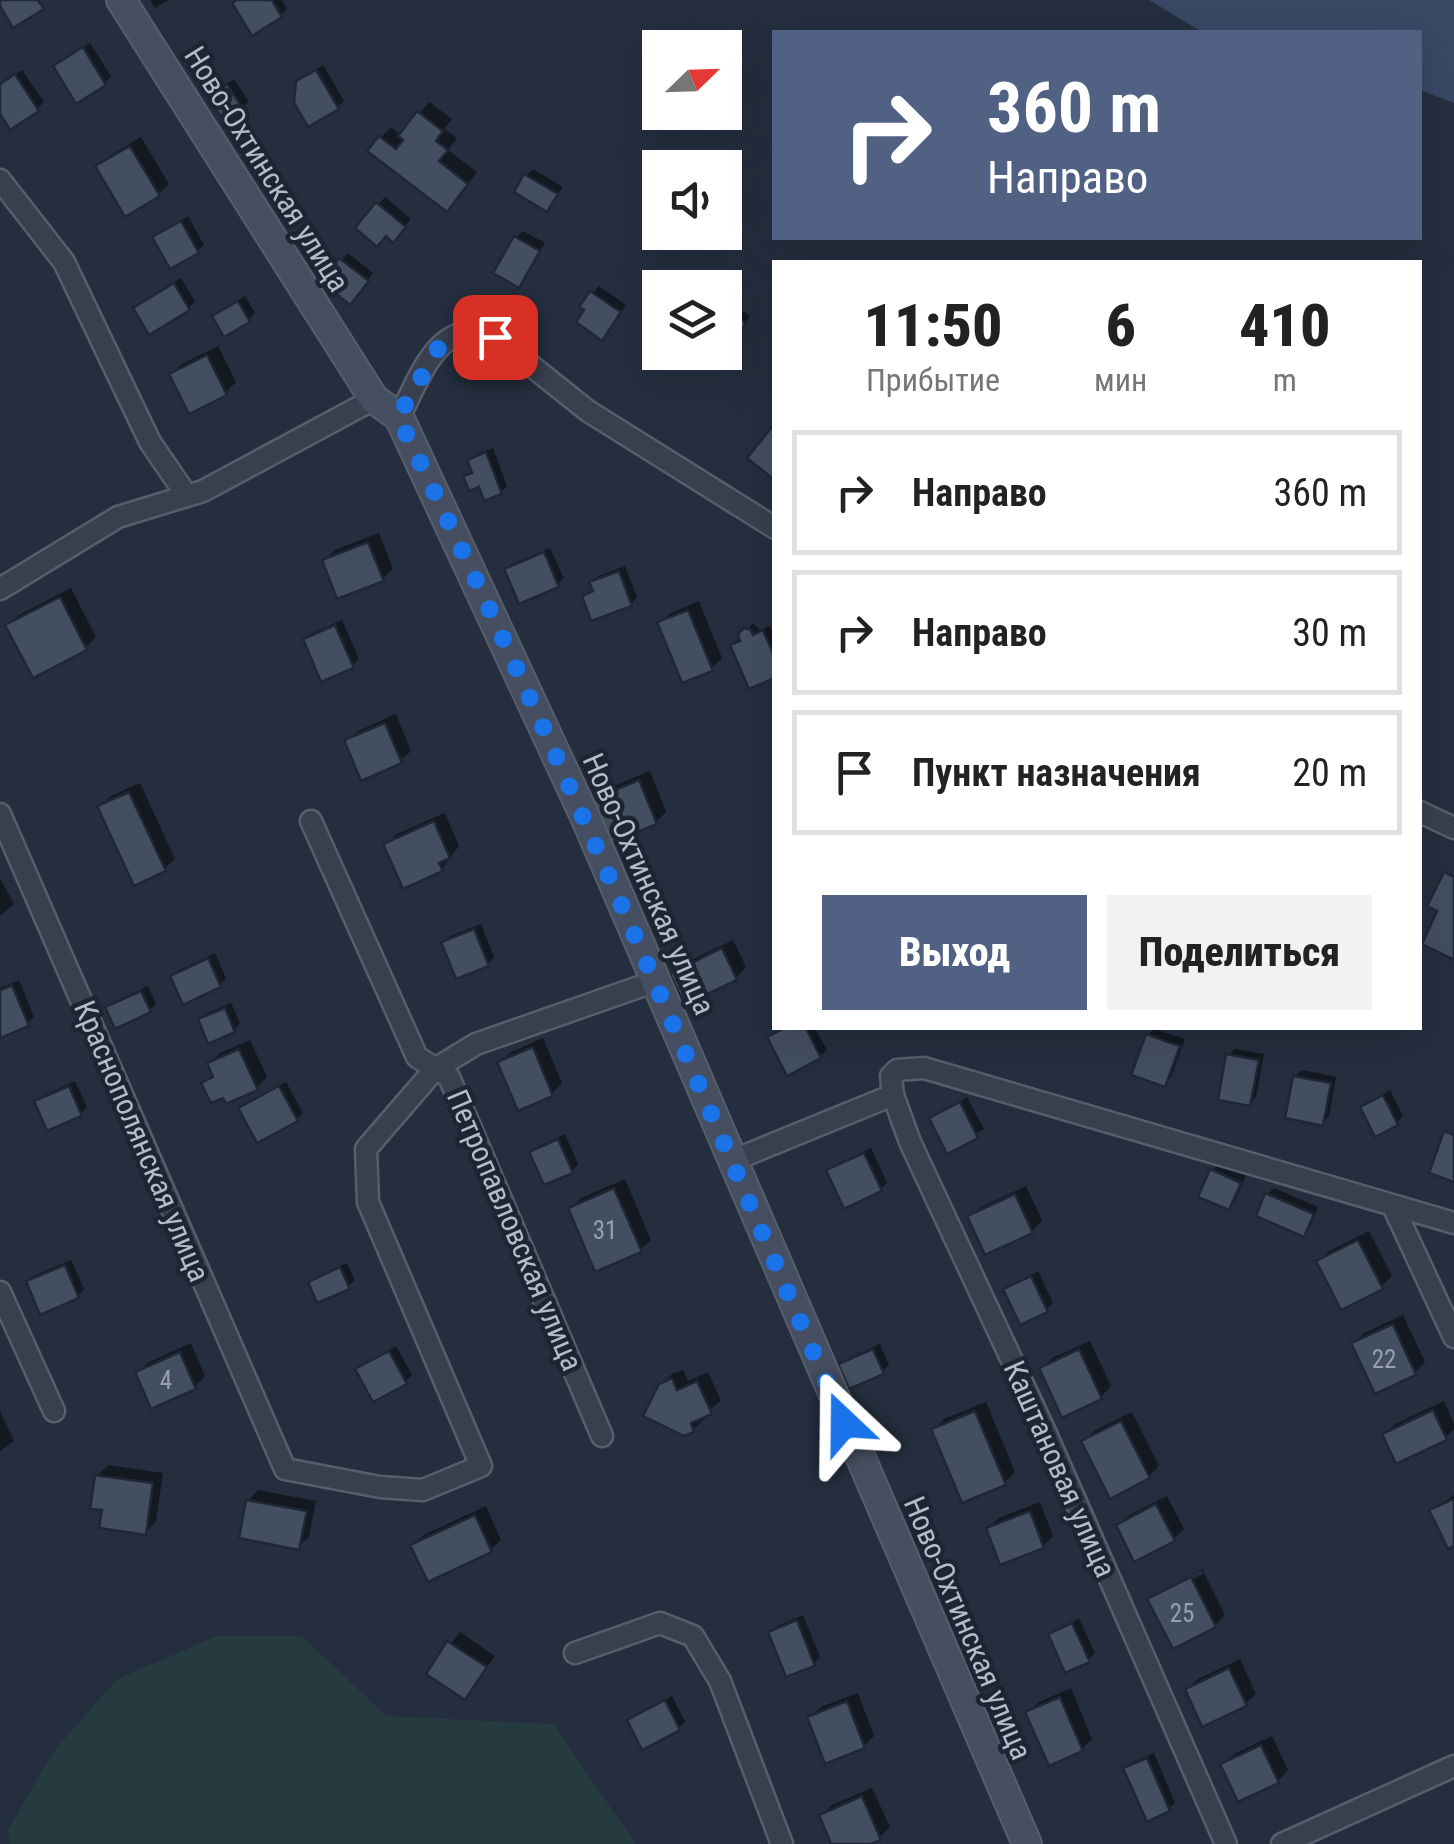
<!DOCTYPE html>
<html lang="ru">
<meta charset="utf-8">
<style>
:root{--surface:#fff;--page:#f2f2f2;--text:#222;--muted:#767676;--line:#e0e0e0;--accent:#506183}
body{margin:0;font-family:"Roboto Condensed",sans-serif;background:var(--page);color:var(--text);height:100vh;display:flex;flex-direction:column;font-size:38px;white-space:nowrap}
*{box-sizing:border-box;margin:0}
p{font-size:32px;color:var(--muted)}
.icon{flex:none;width:55px;height:55px;fill:none;stroke:currentColor;stroke-width:2;stroke-linecap:round;stroke-linejoin:round}
.map{position:relative;flex:1;overflow:hidden}
.panel{position:absolute;left:772px;top:260px;width:650px;height:770px;display:flex;flex-direction:column;background:var(--surface);border-radius:0px;box-shadow:0 10px 40px #0002}
.panel>*{flex:none}
.top-card{position:absolute;left:772px;top:30px;width:650px;height:210px;border-radius:0px;box-shadow:0 10px 40px #0002;background:#506183;color:#fff;overflow:hidden}
.needle{width:65px;rotate:67deg}
.controls{position:absolute;left:642px;top:30px;display:grid;gap:20px}
.controls a{display:grid;place-items:center;width:100px;height:100px;border-radius:0px;background:var(--surface);box-shadow:0 10px 40px #0002;font-size:50px}
.pin{position:absolute;display:grid;place-items:center;width:85px;height:85px;color:#fff;margin:-42px;border-radius:20px;box-shadow:0 5px 15px #0006}
.me{position:absolute;width:110px;margin:-55px;rotate:337deg;stroke-linejoin:round;filter:drop-shadow(0 0 8px #0008)}
.turn{display:flex;align-items:center;gap:35px;height:210px;padding:0 50px;font-size:45px}
.turn .icon{width:130px;height:130px;stroke-width:2.5}
.turn b{display:block;font-size:70px;line-height:85px}
.eta{display:flex;justify-content:space-evenly;align-items:center;height:170px;text-align:center}
.eta b{font-size:60px;font-weight:800;line-height:70px}
.action{display:flex;gap:20px;margin-top:auto;padding:20px 50px}
.action a{flex:1;height:115px;border-radius:0px;background:var(--accent);color:#fff;font-size:40px;font-weight:800;line-height:115px;text-align:center}
.action a+a{background:var(--page);color:var(--text)}
ul{padding:0;list-style:none}
li{display:flex;align-items:center;gap:30px;height:125px;margin:0 20px 15px;padding:0 30px;border:5px solid var(--line);border-radius:0px}
li div{flex:1}
li b{display:block;font-size:38px}
li em{font-style:normal}
.map>svg:first-child{display:block}
.green{fill:#263b3f}
.water{fill:#384865}
.shadow{fill:#0007}
.building{fill:#434e60;stroke:#1f2735;stroke-width:2.5}
.lines{fill:none;stroke-linecap:round;stroke-linejoin:round}
.street-casing{stroke:#565e6c;stroke-width:25}
.secondary-casing{stroke:#565e6c;stroke-width:32}
.street{stroke:#38404e;stroke-width:20}
.secondary{stroke:#464f61;stroke-width:28}
.route{stroke:#1a73e8;stroke-width:18;stroke-dasharray:0 32.4}
.labels{text-anchor:middle;dominant-baseline:central;stroke-width:9;stroke-linejoin:round;paint-order:stroke}
.number-label{font-size:25px;fill:#98a0af}
.street-label{font-size:30px;fill:#b4bbc9;stroke:#1d2533}
</style>
<div class="map">
<svg width="1454" height="1844" viewBox="0 0 1454 1844">
<rect width="100%" height="100%" fill="#242e3e"/>
<polygon class="green" points="217,1636 302,1636 386,1716 553,1724 636,1844 10,1844 8,1830 53,1752 117,1679"/>
<polygon class="water" points="1149,0 1454,0 1454,103 1420,90 1420,32 1202,32"/>
<g class="shadow">
<polygon points="150,0 168,0 155,8"/>
<polygon points="239,0 282,0 287,9 281,15"/>
<polygon points="90,43 111,76 105,83 56,66"/>
<polygon points="323,65 344,101 337,107 298,82"/>
<polygon points="22,70 44,102 37,109 0,109 0,84"/>
<polygon points="234,79 249,102 226,120 210,96"/>
<polygon points="429,102 452,119 444,129 457,138 448,150 477,172 457,198 380,138 391,127 401,135"/>
<polygon points="141,137 169,184 158,194 98,167 109,156"/>
<polygon points="533,169 563,187 547,209 526,176"/>
<polygon points="385,197 411,219 399,233 386,234 358,227"/>
<polygon points="188,216 204,245 197,251 155,237"/>
<polygon points="523,231 545,243 519,285 516,238"/>
<polygon points="348,253 373,273 356,295 324,281"/>
<polygon points="181,278 195,301 189,308 142,302"/>
<polygon points="599,286 626,305 608,331 582,306"/>
<polygon points="245,296 255,313 248,320 215,316"/>
<polygon points="738,308 750,316 726,350 725,324"/>
<polygon points="218,346 236,382 225,393 172,374 182,364"/>
<polygon points="493,448 507,486 501,492 466,477 473,470 470,460 476,454"/>
<polygon points="379,533 393,569 382,579 325,560 335,550"/>
<polygon points="550,548 564,578 557,585 507,570 514,563"/>
<polygon points="625,566 637,597 631,604 584,596 594,589 592,583 599,576"/>
<polygon points="71,588 96,637 85,648 8,625 19,615"/>
<polygon points="699,601 722,658 711,669 660,623 671,613"/>
<polygon points="342,620 359,659 352,666 306,640 312,633"/>
<polygon points="753,623 760,630 770,626 775,637 775,674 733,645"/>
<polygon points="396,714 411,751 400,761 347,741 358,731"/>
<polygon points="650,771 666,812 656,822 596,799 607,789"/>
<polygon points="140,783 175,859 164,869 100,807 111,796"/>
<polygon points="445,813 459,846 442,869 386,844 397,834"/>
<polygon points="0,878 14,904 0,916"/>
<polygon points="481,924 494,957 488,964 444,943 450,936"/>
<polygon points="733,940 746,967 736,978 686,1002 673,975 683,964"/>
<polygon points="215,953 226,978 220,985 173,977 179,970"/>
<polygon points="19,980 34,1017 27,1024 0,1035 0,988"/>
<polygon points="148,986 156,1004 150,1010 108,1007 115,1001"/>
<polygon points="231,1003 240,1023 234,1030 201,1020 207,1013"/>
<polygon points="783,1028 815,1028 827,1050 820,1056 770,1038"/>
<polygon points="1154,1029 1185,1039 1171,1077 1164,1084 1148,1035"/>
<polygon points="543,1038 562,1083 552,1094 500,1063 510,1053"/>
<polygon points="250,1040 267,1077 256,1088 204,1083 214,1073 210,1063 220,1053"/>
<polygon points="1235,1049 1264,1054 1256,1097 1249,1103 1229,1055"/>
<polygon points="1302,1070 1336,1077 1329,1116 1322,1123 1295,1077"/>
<polygon points="75,1081 87,1107 80,1114 37,1101 44,1095"/>
<polygon points="286,1082 303,1113 296,1119 241,1108"/>
<polygon points="1390,1090 1403,1116 1397,1123 1363,1108"/>
<polygon points="967,1097 984,1129 949,1150 932,1118"/>
<polygon points="565,1134 578,1164 572,1171 532,1153 539,1146"/>
<polygon points="871,1148 887,1183 880,1189 829,1171 836,1164"/>
<polygon points="1218,1164 1246,1176 1235,1201 1229,1207 1212,1171"/>
<polygon points="625,1179 651,1240 640,1250 571,1208 581,1198"/>
<polygon points="1026,1186 1042,1220 1032,1231 970,1217 981,1207"/>
<polygon points="1274,1188 1318,1207 1310,1228 1303,1234 1267,1195"/>
<polygon points="1369,1231 1392,1276 1381,1286 1319,1261 1329,1251"/>
<polygon points="71,1260 84,1289 78,1296 29,1282 35,1275"/>
<polygon points="347,1263 355,1280 348,1286 311,1282 317,1276"/>
<polygon points="1038,1271 1053,1303 1046,1310 1006,1290"/>
<polygon points="1403,1315 1425,1362 1415,1373 1354,1344 1364,1333"/>
<polygon points="1090,1341 1111,1386 1101,1397 1063,1415 1042,1369 1052,1358"/>
<polygon points="191,1343 205,1376 195,1387 138,1372 149,1362"/>
<polygon points="880,1344 889,1365 882,1372 841,1364 848,1358"/>
<polygon points="396,1346 412,1375 405,1382 359,1369"/>
<polygon points="683,1370 688,1381 708,1372 721,1401 702,1415 704,1419 693,1430 661,1385 672,1374"/>
<polygon points="1444,1401 1454,1424 1454,1429 1445,1438 1385,1434 1395,1424"/>
<polygon points="986,1402 1015,1472 1004,1483 934,1430 944,1419"/>
<polygon points="0,1411 14,1441 0,1451"/>
<polygon points="1132,1412 1159,1466 1149,1476 1084,1442 1094,1431"/>
<polygon points="108,1465 163,1473 156,1521 146,1532 104,1508 97,1476"/>
<polygon points="258,1490 316,1501 309,1537 298,1547 248,1501"/>
<polygon points="1454,1495 1454,1544 1432,1511"/>
<polygon points="1167,1496 1184,1529 1173,1539 1119,1525 1129,1515"/>
<polygon points="1040,1502 1053,1536 1043,1546 989,1528 999,1518"/>
<polygon points="486,1506 501,1540 490,1550 413,1545 424,1535"/>
<polygon points="1201,1569 1160,1590 1202,1569 1225,1615 1215,1625 1151,1600 1159,1591 1159,1596 1203,1574"/>
<polygon points="803,1615 820,1657 814,1663 771,1633 777,1626"/>
<polygon points="1079,1618 1095,1653 1088,1660 1051,1635"/>
<polygon points="460,1632 495,1656 464,1697 429,1673"/>
<polygon points="1240,1659 1256,1694 1245,1704 1188,1689 1198,1679"/>
<polygon points="1071,1688 1092,1739 1082,1749 1028,1712 1039,1702"/>
<polygon points="858,1693 874,1736 864,1746 810,1717 821,1707"/>
<polygon points="672,1696 685,1722 678,1728 630,1720"/>
<polygon points="1272,1736 1288,1770 1278,1781 1223,1765 1234,1754"/>
<polygon points="1154,1753 1175,1803 1168,1809 1126,1768 1133,1762"/>
<polygon points="872,1788 890,1827 879,1838 865,1844 834,1844 822,1816 832,1805"/>
</g>
<g class="building">
<polygon points="0,0 38,0 44,9 13,28 0,6"/>
<polygon points="237,0 272,0 282,17 252,36 232,3"/>
<polygon points="83,47 106,85 76,104 53,66"/>
<polygon points="316,70 339,109 308,127 294,103 296,81"/>
<polygon points="15,74 39,111 10,130 0,114 0,84"/>
<polygon points="227,84 244,111 225,123 207,96"/>
<polygon points="417,111 443,131 436,141 448,150 439,161 468,184 447,212 367,151 379,136 396,149 403,140 398,136"/>
<polygon points="130,146 160,196 125,217 95,166"/>
<polygon points="524,174 558,194 547,212 514,192"/>
<polygon points="376,202 406,227 393,243 386,236 377,247 355,228"/>
<polygon points="181,221 199,253 170,269 152,237"/>
<polygon points="514,236 540,251 519,288 493,273"/>
<polygon points="339,258 369,281 350,305 320,281"/>
<polygon points="174,283 190,310 149,335 133,308"/>
<polygon points="590,291 621,312 602,341 576,322 584,310 579,307"/>
<polygon points="238,301 250,322 224,337 212,316"/>
<polygon points="729,313 746,323 726,353 725,320"/>
<polygon points="207,355 227,395 189,414 169,374"/>
<polygon points="772,427 775,429 773,479 747,458"/>
<polygon points="486,452 502,494 484,501 479,487 469,491 463,476 472,473 467,460"/>
<polygon points="368,542 384,581 337,599 322,560"/>
<polygon points="544,552 559,587 519,604 504,569"/>
<polygon points="619,571 632,606 591,621 582,596 593,591 589,582"/>
<polygon points="60,597 87,650 33,678 5,625"/>
<polygon points="688,610 713,671 682,683 657,622"/>
<polygon points="335,625 354,668 321,682 303,639"/>
<polygon points="744,628 751,630 753,635 763,630 775,658 775,678 749,689 730,645 740,641 738,634"/>
<polygon points="385,723 402,763 361,781 344,740"/>
<polygon points="639,780 657,824 611,843 593,799"/>
<polygon points="129,792 166,871 134,886 97,806"/>
<polygon points="434,821 450,858 439,863 443,871 403,889 383,844"/>
<polygon points="1444,872 1454,877 1454,960 1422,944 1437,911 1427,906"/>
<polygon points="474,929 489,966 456,979 441,942"/>
<polygon points="722,948 737,980 685,1005 670,974"/>
<polygon points="208,958 221,987 183,1005 170,976"/>
<polygon points="12,985 29,1026 0,1038 0,990"/>
<polygon points="141,991 151,1012 115,1029 105,1007"/>
<polygon points="225,1008 235,1032 208,1044 198,1019"/>
<polygon points="785,1028 806,1028 821,1058 787,1076 767,1037"/>
<polygon points="1146,1034 1180,1046 1165,1087 1131,1075"/>
<polygon points="533,1047 553,1096 518,1111 497,1062"/>
<polygon points="239,1049 258,1090 226,1104 223,1098 211,1103 201,1083 213,1077 207,1063"/>
<polygon points="1226,1054 1259,1060 1250,1106 1218,1100"/>
<polygon points="1293,1076 1331,1083 1323,1126 1285,1118"/>
<polygon points="69,1086 82,1116 47,1131 34,1101"/>
<polygon points="279,1086 298,1121 257,1143 238,1108"/>
<polygon points="1383,1095 1398,1125 1375,1137 1360,1107"/>
<polygon points="960,1102 978,1138 947,1154 929,1118"/>
<polygon points="1444,1131 1454,1135 1454,1182 1429,1173"/>
<polygon points="558,1139 573,1173 544,1185 529,1152"/>
<polygon points="864,1153 882,1191 844,1209 826,1170"/>
<polygon points="1210,1169 1241,1183 1229,1210 1198,1197"/>
<polygon points="614,1188 642,1252 595,1272 568,1208"/>
<polygon points="1265,1193 1314,1214 1304,1237 1256,1216"/>
<polygon points="1015,1194 1033,1233 985,1255 967,1216"/>
<polygon points="1358,1240 1383,1289 1341,1310 1316,1261"/>
<polygon points="65,1265 79,1298 40,1315 26,1281"/>
<polygon points="340,1267 350,1289 317,1303 308,1282"/>
<polygon points="1031,1276 1048,1312 1020,1325 1003,1289"/>
<polygon points="1393,1324 1416,1375 1375,1394 1351,1343"/>
<polygon points="873,1349 884,1374 849,1389 838,1364"/>
<polygon points="1079,1349 1102,1399 1062,1418 1039,1368"/>
<polygon points="389,1351 407,1384 373,1402 355,1369"/>
<polygon points="180,1352 196,1389 151,1409 135,1372"/>
<polygon points="672,1378 677,1390 697,1381 712,1414 691,1423 694,1432 684,1436 643,1416 659,1384"/>
<polygon points="1433,1410 1447,1440 1396,1464 1382,1434"/>
<polygon points="975,1411 1006,1485 962,1503 931,1429"/>
<polygon points="1121,1421 1150,1478 1110,1499 1081,1441"/>
<polygon points="95,1475 153,1483 146,1535 99,1528 102,1510 90,1509"/>
<polygon points="1454,1499 1454,1546 1448,1549 1429,1510"/>
<polygon points="246,1500 307,1511 299,1550 239,1538"/>
<polygon points="1156,1504 1175,1541 1134,1562 1116,1525"/>
<polygon points="1030,1511 1044,1548 1000,1565 986,1528"/>
<polygon points="475,1515 492,1552 428,1582 410,1545"/>
<polygon points="1191,1577 1216,1627 1173,1649 1147,1599"/>
<polygon points="797,1620 815,1666 786,1677 768,1632"/>
<polygon points="1072,1623 1090,1662 1065,1673 1048,1634"/>
<polygon points="447,1641 487,1667 465,1700 426,1674"/>
<polygon points="1229,1668 1247,1706 1202,1727 1185,1689"/>
<polygon points="1060,1697 1083,1751 1049,1766 1025,1712"/>
<polygon points="665,1700 680,1730 642,1750 627,1720"/>
<polygon points="847,1701 865,1748 825,1764 807,1717"/>
<polygon points="1261,1745 1279,1783 1238,1802 1220,1764"/>
<polygon points="1147,1758 1170,1811 1147,1822 1123,1768"/>
<polygon points="862,1796 881,1840 871,1844 831,1844 819,1815"/>
</g>
<g class="lines">
<g class="street-casing">
<g id="street">
<polyline points="0,180 64,262 150,442 187,496"/>
<path d="M399,417C421,376 439,314 495,337L588,411L775,528"/>
<polyline points="0,589 118,517 203,491 374,399"/>
<polyline points="1420,812 1454,828"/>
<polyline points="0,814 285,1469 380,1487 423,1490 481,1466 368,1202 366,1149 435,1069 476,1044 656,981"/>
<polyline points="311,821 417,1057 449,1077 602,1436"/>
<polyline points="893,1095 910,1142 1044,1429 1226,1844"/>
<polyline points="734,1160 893,1095 891,1076 897,1070 924,1068 1454,1223"/>
<polyline points="1393,1206 1454,1337"/>
<polyline points="0,1292 54,1411"/>
<polyline points="575,1653 660,1623 693,1636 720,1681 782,1844"/>
<polyline points="1282,1844 1454,1766"/>
</g>
</g>
<g class="secondary-casing">
<polyline id="secondary" points="121,0 374,399 399,417 586,819 1027,1844"/>
</g>
<use href="#street" class="street"/>
<use href="#secondary" class="secondary"/>
</g>
<g class="lines">
<path class="route" d="M495,337L467,330L442,342L398,417C560,747 698,1087 844,1423"/>
</g>
<g class="labels">
<g class="number-label">
<text x="605" y="1230">31</text>
<text x="1384" y="1359">22</text>
<text x="166" y="1380">4</text>
<text x="1182" y="1613">25</text>
</g>
<g class="street-label">
<text transform="translate(267 169) rotate(58)">Ново-Охтинская улица</text>
<text transform="translate(649 884) rotate(66)">Ново-Охтинская улица</text>
<text transform="translate(142 1141) rotate(67)">Краснополянская улица</text>
<text transform="translate(515 1230) rotate(67)">Петропавловская улица</text>
<text transform="translate(1060 1469) rotate(66)">Каштановая улица</text>
<text transform="translate(968 1628) rotate(67)">Ново-Охтинская улица</text>
</g>
</g>
</svg>
<div class="controls">
<a><svg class="needle" viewBox="-14 -14 28 28"><path d="M0-13l5 13h-10z" fill="#e53935"/><path d="M0 13l5-13h-10z" fill="#767676"/></svg></a>
<a><svg class="icon" aria-label="sound" viewBox="0 0 24 24"><path d="M4 9h4l5-4v14l-5-4H4zM17 9q2 3 0 6"/></svg></a>
<a><svg class="icon" aria-label="layers" viewBox="0 0 24 24"><path d="M12 4l9 5-9 5-9-5zM3 14l9 5 9-5"/></svg></a>
</div>
<div class="pin" style="left:495px;top:337px;background:#d93025"><svg class="icon" aria-label="arrive" viewBox="0 0 24 24"><path d="M6 21V4h12l-3 4 3 4H6"/></svg></div>
<svg class="me" style="left:844px;top:1423px" viewBox="-20 -20 40 40"><path d="M0-17L14 15 0 8-14 15z" fill="#1a73e8" stroke="#fff" stroke-width="4"/></svg>
<div class="top-card">
<div class="turn"><svg class="icon" aria-label="right" viewBox="0 0 24 24"><path d="M7 20v-9h11M14 6l5 5-5 5"/></svg><div><b>360 m</b>Направо</div></div>
</div>
<section class="panel">
<div class="eta">
<div><b>11:50</b><p>Прибытие</p></div>
<div><b>6</b><p>мин</p></div>
<div><b>410</b><p>m</p></div>
</div>
<ul>
<li><svg class="icon" aria-label="right" viewBox="0 0 24 24"><path d="M7 20v-9h11M14 6l5 5-5 5"/></svg><div><b>Направо</b></div><em>360 m</em></li>
<li><svg class="icon" aria-label="right" viewBox="0 0 24 24"><path d="M7 20v-9h11M14 6l5 5-5 5"/></svg><div><b>Направо</b></div><em>30 m</em></li>
<li><svg class="icon" aria-label="arrive" viewBox="0 0 24 24"><path d="M6 21V4h12l-3 4 3 4H6"/></svg><div><b>Пункт назначения</b></div><em>20 m</em></li>
</ul>
<div class="action"><a>Выход</a><a>Поделиться</a></div>
</section>
</div>
